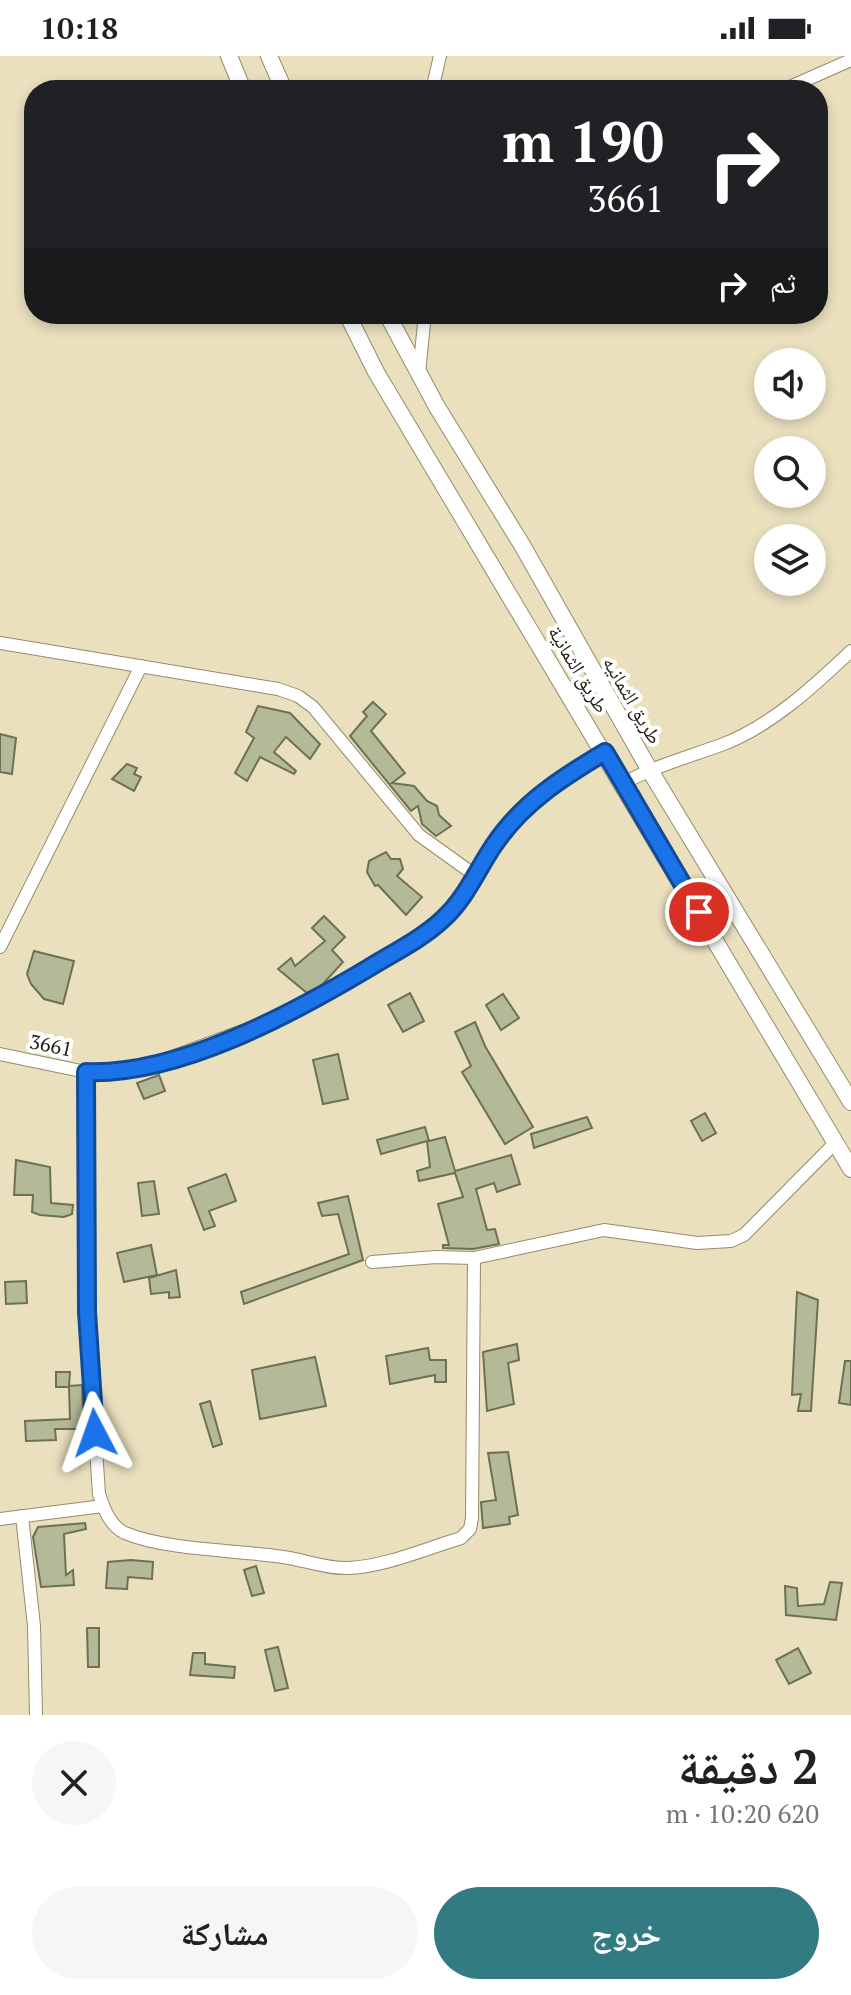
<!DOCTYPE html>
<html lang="ar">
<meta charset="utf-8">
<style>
:root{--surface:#fff;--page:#f6f6f6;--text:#202124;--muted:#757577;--accent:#337b82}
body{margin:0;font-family:"PT Serif","Noto Naskh Arabic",serif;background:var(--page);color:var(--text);direction:rtl;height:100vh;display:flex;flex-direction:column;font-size:30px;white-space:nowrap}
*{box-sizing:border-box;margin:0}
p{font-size:26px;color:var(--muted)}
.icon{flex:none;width:44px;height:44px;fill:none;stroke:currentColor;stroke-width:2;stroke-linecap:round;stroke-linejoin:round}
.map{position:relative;height:1659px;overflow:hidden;direction:ltr}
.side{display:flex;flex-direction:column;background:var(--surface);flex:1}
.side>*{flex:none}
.banner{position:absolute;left:24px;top:24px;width:804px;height:244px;border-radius:32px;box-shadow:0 4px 12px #0003;direction:rtl;background:#202124;color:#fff;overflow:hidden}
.fabs{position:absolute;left:754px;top:292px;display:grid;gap:16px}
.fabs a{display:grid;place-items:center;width:72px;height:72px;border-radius:50%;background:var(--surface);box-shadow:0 4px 12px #0003;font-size:40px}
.pin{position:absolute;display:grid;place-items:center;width:68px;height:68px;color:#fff;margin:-34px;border:4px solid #fff;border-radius:50%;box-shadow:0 2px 8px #0007}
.me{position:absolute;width:88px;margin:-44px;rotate:356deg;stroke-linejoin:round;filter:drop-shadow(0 0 6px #0008)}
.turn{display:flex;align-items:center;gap:28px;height:168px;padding:0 32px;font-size:36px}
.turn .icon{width:104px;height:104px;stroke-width:2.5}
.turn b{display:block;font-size:56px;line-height:68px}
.then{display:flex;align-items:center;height:76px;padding:0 32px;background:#0003;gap:16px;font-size:30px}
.round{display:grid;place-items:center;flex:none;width:84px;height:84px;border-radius:42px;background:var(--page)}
.overview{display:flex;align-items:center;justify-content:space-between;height:136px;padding:0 32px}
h1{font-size:48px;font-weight:700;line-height:60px}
.button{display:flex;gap:16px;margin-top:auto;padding:16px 32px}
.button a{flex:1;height:92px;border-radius:48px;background:var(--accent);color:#fff;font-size:32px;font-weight:700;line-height:92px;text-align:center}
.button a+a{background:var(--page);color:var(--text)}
.status{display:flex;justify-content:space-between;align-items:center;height:56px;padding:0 40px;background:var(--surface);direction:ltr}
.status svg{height:22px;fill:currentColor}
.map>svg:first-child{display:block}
.building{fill:#b4b998;stroke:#6c7152;stroke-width:2}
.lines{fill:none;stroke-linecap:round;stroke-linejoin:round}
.street-casing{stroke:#948b6b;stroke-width:14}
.secondary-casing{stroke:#948b6b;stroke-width:18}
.street{stroke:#fff;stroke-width:12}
.secondary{stroke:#fff;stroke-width:16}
.route-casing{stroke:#114b97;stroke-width:20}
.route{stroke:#1a73e8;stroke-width:14}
.labels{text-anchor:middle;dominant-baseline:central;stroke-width:8;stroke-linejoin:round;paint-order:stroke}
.street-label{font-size:20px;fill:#242014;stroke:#fff}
</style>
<div class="status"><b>10:18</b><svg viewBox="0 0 49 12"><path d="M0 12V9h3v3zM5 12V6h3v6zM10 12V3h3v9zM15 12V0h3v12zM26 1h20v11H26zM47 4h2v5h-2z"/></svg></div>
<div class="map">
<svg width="851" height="1659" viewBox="0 0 851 1659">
<rect width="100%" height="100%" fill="#eae0be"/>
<g class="building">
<polygon points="373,646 386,658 371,675 405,717 392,727 414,730 427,745 437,750 439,759 451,770 436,780 422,768 418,750 411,755 350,680 367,660 363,656"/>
<polygon points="258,650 290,657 320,688 310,703 286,681 274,696 296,715 294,718 260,701 247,725 235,717 254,682 246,676"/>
<polygon points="0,678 16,682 12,718 0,716"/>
<polygon points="127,708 137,712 134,718 141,721 134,735 112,723"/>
<polygon points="386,796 391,803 400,803 403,813 397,820 422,841 406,859 378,829 375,830 367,816 369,805"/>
<polygon points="324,860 345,881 332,894 343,906 322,929 307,937 278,913 291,902 295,910 325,885 312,872"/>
<polygon points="34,895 74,905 63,948 44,943 31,928 27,918"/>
<polygon points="410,937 424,965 403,976 388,949"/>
<polygon points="503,938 519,962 501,974 486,949"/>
<polygon points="475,966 485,990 533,1071 505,1088 462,1016 471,1010 455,976"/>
<polygon points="338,998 348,1043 323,1048 313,1004"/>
<polygon points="159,1019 165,1035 144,1043 137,1027"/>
<polygon points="705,1057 716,1077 702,1085 691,1065"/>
<polygon points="587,1061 592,1072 534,1092 531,1078"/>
<polygon points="425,1071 429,1085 445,1081 455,1115 511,1099 520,1128 497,1136 494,1127 476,1133 487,1174 495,1173 499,1188 473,1193 443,1192 443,1189 449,1189 438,1148 463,1141 455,1117 419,1125 417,1115 430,1111 427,1085 381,1098 377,1084"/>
<polygon points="16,1104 50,1111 51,1147 73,1149 72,1158 64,1161 40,1159 32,1156 33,1139 14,1139"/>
<polygon points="226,1118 236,1145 209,1155 215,1170 204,1174 188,1132"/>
<polygon points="154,1125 159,1158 142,1160 138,1127"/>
<polygon points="348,1140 363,1204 244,1248 241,1236 349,1198 338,1158 322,1160 318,1147"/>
<polygon points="151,1189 157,1219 124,1226 117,1197"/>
<polygon points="176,1214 180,1241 169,1242 169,1236 151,1238 149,1222"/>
<polygon points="26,1225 27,1247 6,1248 5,1226"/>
<polygon points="797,1236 818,1244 811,1355 798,1355 801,1338 792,1339"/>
<polygon points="517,1288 519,1304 508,1307 514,1348 487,1355 483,1296"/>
<polygon points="428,1292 430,1304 446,1304 446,1326 435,1326 435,1319 390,1328 386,1300"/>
<polygon points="315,1301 326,1350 260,1363 252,1314"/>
<polygon points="845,1305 851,1305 851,1349 839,1347"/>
<polygon points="56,1316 70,1316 69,1330 82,1329 84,1373 55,1373 56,1384 26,1385 25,1365 70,1363 69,1331 56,1331"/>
<polygon points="210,1345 222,1388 213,1391 200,1348"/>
<polygon points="508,1396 518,1459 509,1461 510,1468 483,1472 481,1446 496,1444 488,1397"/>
<polygon points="85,1467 86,1473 64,1478 66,1519 73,1514 74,1529 41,1531 33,1481 38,1471"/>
<polygon points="131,1504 153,1506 152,1523 128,1521 127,1533 106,1532 108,1506"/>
<polygon points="256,1510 264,1537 252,1540 244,1514"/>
<polygon points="830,1526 842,1527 836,1564 786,1559 785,1530 797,1532 798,1550 824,1548"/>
<polygon points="87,1572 99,1572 99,1611 88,1611"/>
<polygon points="278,1591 288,1632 275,1635 265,1594"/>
<polygon points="798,1592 811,1617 789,1628 776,1604"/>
<polygon points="193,1597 205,1597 205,1608 235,1611 234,1622 190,1619"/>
</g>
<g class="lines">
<g class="street-casing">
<g id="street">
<polyline points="432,34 440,0"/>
<polyline points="783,34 851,4"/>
<polyline points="419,317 425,258"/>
<polyline points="0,587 278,633 298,640 313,651 419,779 476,820"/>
<path d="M624,727C655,710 688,701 721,689C770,671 814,630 851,595"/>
<polyline points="0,891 141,610"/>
<polyline points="0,998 86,1016 139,1013 297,955 443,864 473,828 495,788 521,757 554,728 605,696"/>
<path d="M86,1016L87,1256L99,1438C104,1453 110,1470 125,1477C165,1494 237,1494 283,1501C305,1504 326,1513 349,1512C386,1510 425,1493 461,1482L470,1473L472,1462L474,1202"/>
<polyline points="372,1206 436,1201 474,1202 604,1174 697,1187 731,1185 744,1179 835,1087"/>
<polyline points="22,1460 34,1570 36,1659"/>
<polyline points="0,1463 103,1450"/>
</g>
</g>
<g class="secondary-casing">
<g id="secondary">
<polyline points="229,0 243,34"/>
<polyline points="269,0 284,34"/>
<polyline points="347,258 376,316 851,1113"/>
<polyline points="387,258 437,351 522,489 649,713 851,1046"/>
</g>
</g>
<use href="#street" class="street"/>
<use href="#secondary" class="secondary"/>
</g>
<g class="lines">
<g class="route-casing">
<path id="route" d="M95,1377L87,1256L86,1016C176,1020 290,959 367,913C391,898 422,883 443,863C466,842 477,814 494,789C522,747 563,721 605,696L699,856"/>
</g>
<use href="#route" class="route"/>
</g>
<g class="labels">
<g class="street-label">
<text transform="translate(579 613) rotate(59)">طريق الثمانية</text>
<text transform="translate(633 644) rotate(60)">طريق الثمانيه</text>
<text transform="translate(51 989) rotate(12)">3661</text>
</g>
</g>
</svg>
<div class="fabs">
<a><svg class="icon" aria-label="sound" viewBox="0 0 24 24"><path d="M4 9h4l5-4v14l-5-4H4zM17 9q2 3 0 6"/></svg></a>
<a><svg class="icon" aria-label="search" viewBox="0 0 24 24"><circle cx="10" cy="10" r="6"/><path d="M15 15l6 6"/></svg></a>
<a><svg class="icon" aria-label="layers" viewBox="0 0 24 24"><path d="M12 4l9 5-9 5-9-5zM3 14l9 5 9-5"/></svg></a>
</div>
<div class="pin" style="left:699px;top:856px;background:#d93025"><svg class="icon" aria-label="arrive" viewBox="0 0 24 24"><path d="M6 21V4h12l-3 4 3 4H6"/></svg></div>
<svg class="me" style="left:95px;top:1377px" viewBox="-20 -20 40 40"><path d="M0-17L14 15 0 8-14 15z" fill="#1a73e8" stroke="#fff" stroke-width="4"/></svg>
<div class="banner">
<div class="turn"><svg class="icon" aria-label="right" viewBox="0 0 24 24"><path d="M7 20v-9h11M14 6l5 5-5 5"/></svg><div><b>190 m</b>3661</div></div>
<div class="then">ثم<svg class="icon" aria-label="right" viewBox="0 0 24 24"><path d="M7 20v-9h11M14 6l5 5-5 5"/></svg></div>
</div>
</div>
<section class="side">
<div class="overview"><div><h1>2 دقيقة</h1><p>620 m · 10:20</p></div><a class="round"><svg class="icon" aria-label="close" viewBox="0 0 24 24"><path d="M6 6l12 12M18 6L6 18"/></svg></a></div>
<div class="button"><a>خروج</a><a>مشاركة</a></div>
</section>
